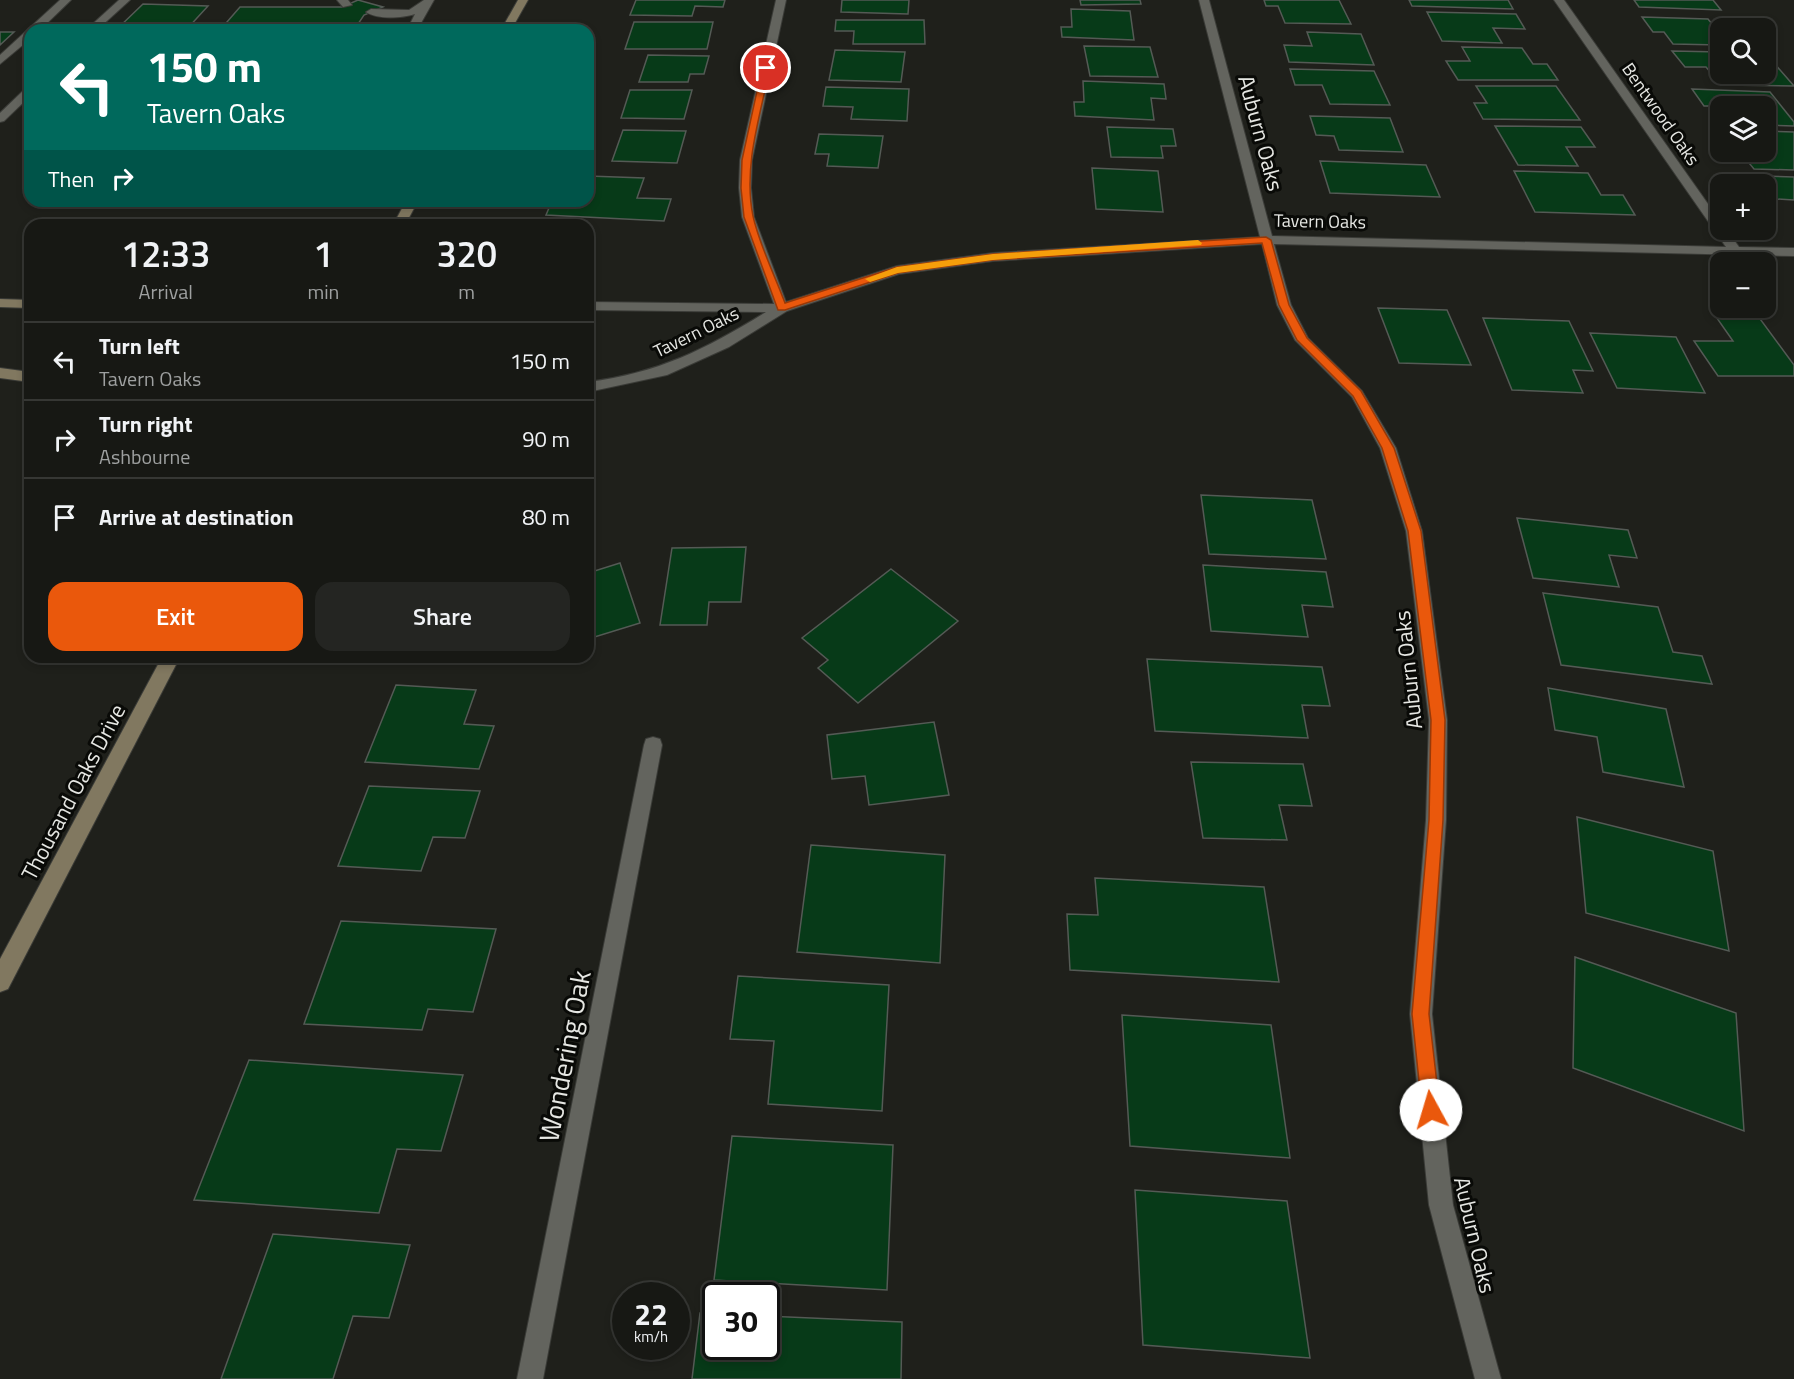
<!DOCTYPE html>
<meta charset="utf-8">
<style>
:root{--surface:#171814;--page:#242522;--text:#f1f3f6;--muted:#9ea0a0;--line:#363734;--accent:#ea580c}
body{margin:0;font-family:"Titillium Web",sans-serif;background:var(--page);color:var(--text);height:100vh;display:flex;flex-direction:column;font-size:22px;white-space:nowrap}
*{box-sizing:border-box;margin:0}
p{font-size:20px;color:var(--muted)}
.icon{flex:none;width:33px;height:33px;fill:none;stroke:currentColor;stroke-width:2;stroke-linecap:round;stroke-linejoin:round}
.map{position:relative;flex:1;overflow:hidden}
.drawer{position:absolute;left:24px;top:219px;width:570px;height:444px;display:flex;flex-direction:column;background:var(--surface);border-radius:18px;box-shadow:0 3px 9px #0003,0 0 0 2px var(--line)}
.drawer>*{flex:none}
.top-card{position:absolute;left:24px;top:24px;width:570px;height:183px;border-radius:18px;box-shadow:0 3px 9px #0003,0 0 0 2px var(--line);background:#00695c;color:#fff;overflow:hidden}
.buttons{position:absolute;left:1710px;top:18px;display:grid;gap:12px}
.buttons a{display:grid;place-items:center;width:66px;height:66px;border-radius:12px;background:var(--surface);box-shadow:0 3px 9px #0003,0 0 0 2px var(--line);font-size:30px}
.speed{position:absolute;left:612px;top:1282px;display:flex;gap:12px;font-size:30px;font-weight:700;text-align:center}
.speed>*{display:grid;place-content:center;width:78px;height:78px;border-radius:50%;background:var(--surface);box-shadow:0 3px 9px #0003,0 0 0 2px var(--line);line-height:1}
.speed small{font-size:15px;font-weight:400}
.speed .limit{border:3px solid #111;border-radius:9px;background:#fff;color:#111}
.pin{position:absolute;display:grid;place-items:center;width:51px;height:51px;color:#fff;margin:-26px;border:3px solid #fff;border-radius:50%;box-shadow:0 2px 6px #0007}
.me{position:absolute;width:66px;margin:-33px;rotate:354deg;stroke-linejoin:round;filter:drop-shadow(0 0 4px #0008)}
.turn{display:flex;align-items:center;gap:21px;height:126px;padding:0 24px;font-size:27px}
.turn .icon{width:78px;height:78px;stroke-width:2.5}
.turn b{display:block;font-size:42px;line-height:51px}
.then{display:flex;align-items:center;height:57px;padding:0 24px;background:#0003;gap:12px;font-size:22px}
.eta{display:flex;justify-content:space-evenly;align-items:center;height:102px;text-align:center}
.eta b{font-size:36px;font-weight:600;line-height:42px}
.action{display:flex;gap:12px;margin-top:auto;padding:12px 24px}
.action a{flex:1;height:69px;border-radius:18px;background:var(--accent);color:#fff;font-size:24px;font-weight:600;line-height:69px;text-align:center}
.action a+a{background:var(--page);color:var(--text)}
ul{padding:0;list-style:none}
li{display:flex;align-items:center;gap:18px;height:78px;padding:0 24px;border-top:2px solid var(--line)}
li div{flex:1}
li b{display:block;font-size:22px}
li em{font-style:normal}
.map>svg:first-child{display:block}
.building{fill:#073a18;stroke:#545a55;stroke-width:1.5}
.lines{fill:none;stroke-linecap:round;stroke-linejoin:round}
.lane-casing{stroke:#3a3b37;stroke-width:2}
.street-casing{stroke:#3a3b37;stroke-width:2}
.secondary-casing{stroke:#3a3b37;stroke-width:2}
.lane{fill:#63645e;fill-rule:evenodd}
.street{fill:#63645e;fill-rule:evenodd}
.secondary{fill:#817860;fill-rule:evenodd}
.route{fill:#ea580c;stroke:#983908;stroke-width:1.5}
.slow{fill:#f59e0b}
.labels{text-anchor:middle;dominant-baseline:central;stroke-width:6;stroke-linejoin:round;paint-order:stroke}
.far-street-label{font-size:18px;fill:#e6e7e3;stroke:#090a07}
.street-label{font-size:22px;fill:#e6e7e3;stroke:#090a07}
.near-street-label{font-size:27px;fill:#e6e7e3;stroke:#090a07}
</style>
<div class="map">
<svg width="1794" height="1379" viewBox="0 0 1794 1379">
<rect width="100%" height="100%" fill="#1f201b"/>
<g class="building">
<polygon points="358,0 383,7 364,15 354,30 220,30 240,7 342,7"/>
<polygon points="636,0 725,0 723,7 695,6 692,16 630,15"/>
<polygon points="842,0 909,0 908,14 841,12"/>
<polygon points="1080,0 1140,0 1141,4 1081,5"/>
<polygon points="1264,0 1339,0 1351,24 1285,23 1278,6 1266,6"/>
<polygon points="1409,0 1508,0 1513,9 1412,6"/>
<polygon points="1634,0 1713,0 1721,10 1639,7"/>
<polygon points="143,4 208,6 186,30 116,30"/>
<polygon points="1071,9 1130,11 1134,40 1062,37 1061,27 1072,27"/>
<polygon points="1427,12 1516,14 1525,29 1493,28 1502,43 1442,41"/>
<polygon points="1642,17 1708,19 1720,34 1720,45 1673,44 1664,32 1653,32"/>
<polygon points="836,20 924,20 925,44 853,44 854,31 835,31"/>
<polygon points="634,22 713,22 707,49 625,49"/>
<polygon points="0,32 14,32 0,45"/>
<polygon points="1307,32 1361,34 1374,65 1289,62 1284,45 1312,46"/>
<polygon points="1084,46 1150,47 1158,77 1090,76"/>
<polygon points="1462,47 1522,48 1533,64 1547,64 1558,80 1458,80 1446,61 1470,61"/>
<polygon points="835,50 905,52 901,82 829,80"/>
<polygon points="1672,51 1720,52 1720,74 1766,74 1766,54 1794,86 1721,85 1706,67 1685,67"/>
<polygon points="648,55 709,56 704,74 690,74 688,82 639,82"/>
<polygon points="1290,69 1374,71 1390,105 1330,104 1322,85 1295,85"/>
<polygon points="1083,81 1164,84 1166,99 1151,98 1154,120 1075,116 1074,102 1084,102"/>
<polygon points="1476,86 1556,86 1580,120 1483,119 1474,103 1487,103"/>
<polygon points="826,87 909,89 907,121 851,119 853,107 823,106"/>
<polygon points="1692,89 1770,92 1794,122 1794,126 1766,125 1766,106 1704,106"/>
<polygon points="630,90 692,90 684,119 621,118"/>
<polygon points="1310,116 1390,118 1403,152 1339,150 1334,136 1316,135"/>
<polygon points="1495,126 1581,127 1595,147 1566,147 1578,166 1518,165"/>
<polygon points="1107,127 1173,129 1176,146 1161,146 1163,158 1111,157"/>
<polygon points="623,130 686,131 677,163 612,161"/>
<polygon points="1766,131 1794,132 1794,170 1754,169 1740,152 1773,151 1766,141"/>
<polygon points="819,134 883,136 878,168 827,166 829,154 815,154"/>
<polygon points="1320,161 1426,165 1440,197 1330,193"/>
<polygon points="1092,168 1158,171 1163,212 1096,209"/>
<polygon points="1514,171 1588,173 1601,195 1623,195 1635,215 1535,212"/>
<polygon points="588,176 644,178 637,198 671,199 664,221 546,215 552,201 588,201"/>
<polygon points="1759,176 1794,177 1794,200 1777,199"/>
<polygon points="1378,308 1447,310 1471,365 1399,363"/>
<polygon points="1712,311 1755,312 1794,365 1794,376 1718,376 1694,341 1733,341"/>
<polygon points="1483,318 1569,321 1593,371 1573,370 1583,393 1512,390"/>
<polygon points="1590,333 1676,337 1705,393 1617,388"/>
<polygon points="1201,495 1312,500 1326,559 1209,554"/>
<polygon points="1517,518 1628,530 1637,558 1609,555 1619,587 1533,578"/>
<polygon points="746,547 741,602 709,602 707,625 660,625 672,548"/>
<polygon points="620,563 640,623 588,639 588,573"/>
<polygon points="1203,565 1326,572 1333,607 1302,605 1308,637 1211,631"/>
<polygon points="891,569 958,621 858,703 818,668 828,660 802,638"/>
<polygon points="1543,593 1658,607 1673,652 1702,656 1712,684 1561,665"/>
<polygon points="1147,659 1322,667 1330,706 1302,705 1308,738 1155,731"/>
<polygon points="396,685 476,690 464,724 494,726 479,769 365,762"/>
<polygon points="1548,688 1666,709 1684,787 1603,772 1597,737 1555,730"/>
<polygon points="934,722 949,795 869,805 865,776 832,779 827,735"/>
<polygon points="1191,762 1303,764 1312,806 1279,805 1287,840 1203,838"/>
<polygon points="369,786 480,791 465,838 433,837 421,871 338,866"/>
<polygon points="1577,817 1713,851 1729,951 1586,913"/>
<polygon points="811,845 945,855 940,963 797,952"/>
<polygon points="1095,878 1264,887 1279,982 1070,970 1067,914 1098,915"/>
<polygon points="341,921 496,929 473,1012 428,1009 422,1030 304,1024"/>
<polygon points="1575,957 1736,1013 1744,1131 1573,1068"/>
<polygon points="738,976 889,985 882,1111 768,1104 774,1041 730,1039"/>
<polygon points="1122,1015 1271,1025 1290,1158 1130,1146"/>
<polygon points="249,1060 463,1075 441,1151 397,1149 379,1213 194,1200"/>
<polygon points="732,1136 893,1145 887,1290 714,1280"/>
<polygon points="1135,1190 1287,1201 1310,1358 1143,1345"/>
<polygon points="273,1234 410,1245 389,1318 353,1316 333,1379 221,1379"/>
<polygon points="700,1313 716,1313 716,1347 766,1347 766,1316 902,1322 901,1379 692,1379"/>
</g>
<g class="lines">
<g class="lane-casing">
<g id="lane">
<polygon points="60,0 71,0 40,30 30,30 30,39 0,64 0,55"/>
<polygon points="119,0 130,0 97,30 86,30"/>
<polygon points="337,0 348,0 352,5 343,7"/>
<path d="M424,0H434L417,30H407L415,14C402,18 378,20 366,12L371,9L409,10Z"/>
<polygon points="30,87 30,96 4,121 0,122 0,113 26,88"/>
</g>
</g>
<g class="street-casing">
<g id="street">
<path d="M776,0H786L752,160L751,188L754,217L786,302L897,266L993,253L1260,237L1199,0H1209L1272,236L1726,247L1554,0H1564L1720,221V230H1727L1739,247L1794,248V256L1274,244L1291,305L1308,338L1362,391L1396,448L1422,531L1447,720L1446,820L1432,1014L1453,1205L1501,1379H1475L1429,1205L1410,1014L1426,820L1429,720L1406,531L1380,448L1352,397L1295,340L1277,305L1262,244L993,261L899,274L787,311L729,347L667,375L588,392V382C659,373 706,349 766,312L588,310V302L774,304L742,217L739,188L740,160Z"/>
<polygon points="653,737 660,739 662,745 543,1379 517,1379 644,745 646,739"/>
</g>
</g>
<g class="secondary-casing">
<g id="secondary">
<polygon points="518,0 528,0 511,30 501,30"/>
<polygon points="406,201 418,201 405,225 393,225"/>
<polygon points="0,299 30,300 30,308 0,307"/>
<polygon points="0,368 30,372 30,382 0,378"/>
<polygon points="162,657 180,657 8,989 0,992 0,959"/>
</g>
</g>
<use href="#lane" class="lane"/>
<use href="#street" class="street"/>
<use href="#secondary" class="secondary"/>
</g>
<path class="route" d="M766,66L770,68C760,116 743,167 753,216C759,244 775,276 785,303L897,267L993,254L1266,237L1271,240L1289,305L1307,338L1361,391L1394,448L1421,531L1445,720L1443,820L1429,1014L1440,1110L1437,1116L1431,1118L1425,1116L1422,1110L1412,1014L1429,820L1431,720L1408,531L1382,448L1353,396L1297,340L1279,305L1262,243L993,260L898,273L785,310H778L744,217L741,188L742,160L762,68Z"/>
<polygon class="slow" points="1198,240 1202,243 1201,245 993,260 898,273 870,282 865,279 897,267 993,254"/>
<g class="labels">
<g class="far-street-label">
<text transform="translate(1661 114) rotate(55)">Bentwood Oaks</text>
<text transform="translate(1320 221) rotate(1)">Tavern Oaks</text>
<text transform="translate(696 332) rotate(-26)">Tavern Oaks</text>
</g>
<g class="street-label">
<text transform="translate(1261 133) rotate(75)">Auburn Oaks</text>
<text transform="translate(1408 670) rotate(-96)">Auburn Oaks</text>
<text transform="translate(73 792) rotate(-62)">Thousand Oaks Drive</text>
<text transform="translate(1475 1235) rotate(77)">Auburn Oaks</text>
</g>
<g class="near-street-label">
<text transform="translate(564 1056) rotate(-79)">Wondering Oak</text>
</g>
</g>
</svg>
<div class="buttons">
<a><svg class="icon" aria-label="search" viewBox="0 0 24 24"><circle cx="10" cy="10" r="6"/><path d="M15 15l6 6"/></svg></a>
<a><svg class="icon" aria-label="layers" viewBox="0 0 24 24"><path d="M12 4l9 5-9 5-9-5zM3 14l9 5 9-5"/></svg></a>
<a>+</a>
<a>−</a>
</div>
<div class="speed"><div>22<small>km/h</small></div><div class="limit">30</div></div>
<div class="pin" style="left:766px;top:68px;background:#d93025"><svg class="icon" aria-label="arrive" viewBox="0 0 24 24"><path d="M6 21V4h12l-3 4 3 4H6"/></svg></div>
<svg class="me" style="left:1431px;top:1110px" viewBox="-20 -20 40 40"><circle r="19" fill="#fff"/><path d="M0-13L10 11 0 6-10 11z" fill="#ea580c"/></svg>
<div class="top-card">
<div class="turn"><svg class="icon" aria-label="left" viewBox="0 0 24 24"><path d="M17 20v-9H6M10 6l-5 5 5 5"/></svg><div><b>150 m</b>Tavern Oaks</div></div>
<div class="then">Then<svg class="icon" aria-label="right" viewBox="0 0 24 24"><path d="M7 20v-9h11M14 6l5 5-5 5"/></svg></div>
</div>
<section class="drawer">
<div class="eta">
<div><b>12:33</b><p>Arrival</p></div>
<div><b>1</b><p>min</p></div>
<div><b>320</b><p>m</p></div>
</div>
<ul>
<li><svg class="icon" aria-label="left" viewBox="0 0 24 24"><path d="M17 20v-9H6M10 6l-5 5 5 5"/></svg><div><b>Turn left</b><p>Tavern Oaks</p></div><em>150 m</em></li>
<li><svg class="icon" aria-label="right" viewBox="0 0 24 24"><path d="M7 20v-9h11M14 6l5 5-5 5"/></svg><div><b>Turn right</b><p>Ashbourne</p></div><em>90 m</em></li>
<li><svg class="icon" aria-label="arrive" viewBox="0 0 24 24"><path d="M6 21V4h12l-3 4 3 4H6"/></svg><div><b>Arrive at destination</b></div><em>80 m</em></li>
</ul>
<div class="action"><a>Exit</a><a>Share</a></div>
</section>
</div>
